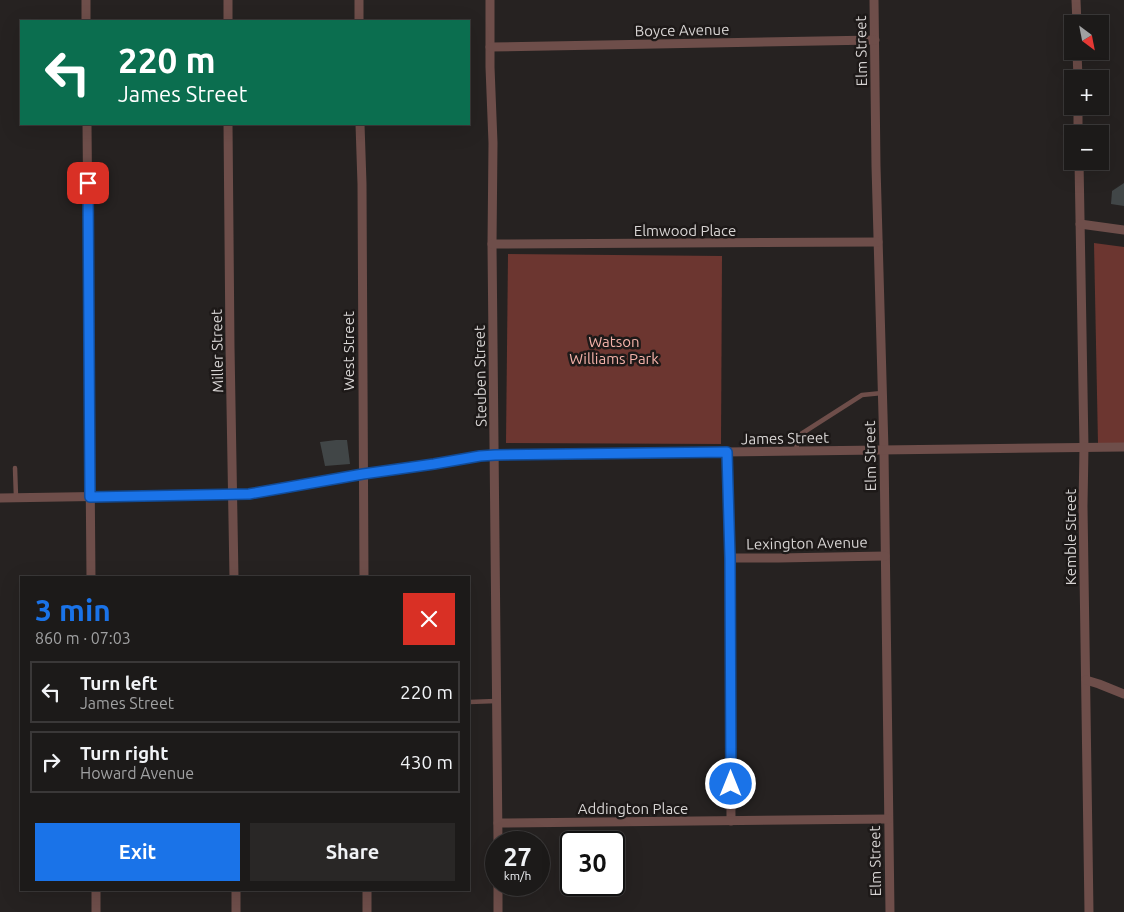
<!DOCTYPE html>
<meta charset="utf-8">
<style>
:root{--surface:#1c1a19;--page:#292726;--text:#f1f3f6;--muted:#a0a1a2;--line:#3a3838;--accent:#1a73e8}
body{margin:0;font-family:Ubuntu,sans-serif;background:var(--page);color:var(--text);height:100vh;display:flex;flex-direction:column;font-size:19px;white-space:nowrap}
*{box-sizing:border-box;margin:0}
p{font-size:16px;color:var(--muted)}
.icon{flex:none;width:28px;height:28px;fill:none;stroke:currentColor;stroke-width:2;stroke-linecap:round;stroke-linejoin:round}
.map{position:relative;flex:1;overflow:hidden}
.details{position:absolute;left:20px;top:576px;width:450px;height:315px;display:flex;flex-direction:column;background:var(--surface);border-radius:0px;box-shadow:0 5px 20px #0002,0 0 0 1px var(--line)}
.details>*{flex:none}
.top-card{position:absolute;left:20px;top:20px;width:450px;height:105px;border-radius:0px;box-shadow:0 5px 20px #0002,0 0 0 1px var(--line);background:#0b6e4f;color:#fff;overflow:hidden}
.needle{width:32px;rotate:148deg}
.controls{position:absolute;left:1064px;top:15px;display:grid;gap:10px}
.controls a{display:grid;place-items:center;width:45px;height:45px;border-radius:0px;background:var(--surface);box-shadow:0 5px 20px #0002,0 0 0 1px var(--line);font-size:25px}
.speed{position:absolute;left:485px;top:831px;display:flex;gap:10px;font-size:25px;font-weight:700;text-align:center}
.speed>*{display:grid;place-content:center;width:65px;height:65px;border-radius:50%;background:var(--surface);box-shadow:0 5px 20px #0002,0 0 0 1px var(--line);line-height:1}
.speed small{font-size:12px;font-weight:400}
.speed .limit{border:2px solid #111;border-radius:8px;background:#fff;color:#111}
.pin{position:absolute;display:grid;place-items:center;width:42px;height:42px;color:#fff;margin:-21px;border-radius:10px;box-shadow:0 2px 8px #0006}
.me{position:absolute;width:55px;margin:-28px;rotate:0deg;stroke-linejoin:round;filter:drop-shadow(0 0 4px #0008)}
.turn{display:flex;align-items:center;gap:18px;height:105px;padding:0 15px;font-size:22px}
.turn .icon{width:65px;height:65px;stroke-width:2.5}
.turn b{display:block;font-size:35px;line-height:42px}
.round{display:grid;place-items:center;flex:none;width:52px;height:52px;border-radius:0px;background:var(--page)}
.headline{display:flex;align-items:center;justify-content:space-between;height:85px;padding:0 15px}
h1{font-size:30px;font-weight:700;line-height:38px;color:var(--accent)}
.button{display:flex;gap:10px;margin-top:auto;padding:10px 15px}
.button a{flex:1;height:58px;border-radius:0px;background:var(--accent);color:#fff;font-size:20px;font-weight:700;line-height:58px;text-align:center}
.button a+a{background:var(--page);color:var(--text)}
ul{padding:0;list-style:none}
li{display:flex;align-items:center;gap:15px;height:62px;margin:0 10px 8px;padding:0 5px;border:2px solid var(--line);border-radius:0px}
li div{flex:1}
li b{display:block;font-size:19px}
li em{font-style:normal}
.map>svg:first-child{display:block}
.green{fill:#6c3630}
.building{fill:#414647}
.lines{fill:none;stroke-linecap:round;stroke-linejoin:round}
.lane{stroke:#6e4e4a;stroke-width:4.5}
.street{stroke:#6e4e4a;stroke-width:9}
.route-casing{stroke:#114b97;stroke-width:12}
.route{stroke:#1a73e8;stroke-width:9}
.labels{text-anchor:middle;dominant-baseline:central;stroke-width:5;stroke-linejoin:round;paint-order:stroke}
.street-label{font-size:15px;fill:#d8d5d4;stroke:#1d1918}
.park-label{font-size:15px;fill:#f3b2a9;stroke:#1d1918}
</style>
<div class="map">
<svg width="1124" height="912" viewBox="0 0 1124 912">
<rect width="100%" height="100%" fill="#262221"/>
<g class="green">
<polygon points="1094,243 1124,247 1124,443 1098,444"/>
<polygon points="508,254 722,256 721,444 506,443"/>
</g>
<g class="building">
<polygon points="1124,183 1124,206 1111,204 1112,191"/>
<polygon points="336,440 347,440 350,464 325,466 320,442"/>
</g>
<g class="lines">
<g class="lane">
<polyline points="795,451 801,434 862,395 882,393"/>
<polyline points="15,468 16,497"/>
<polyline points="469,702 496,701"/>
</g>
<g class="street">
<polyline points="86,0 86,21"/>
<polyline points="228,0 228,21"/>
<polyline points="359,0 359,21"/>
<polyline points="490,0 490,67 493,143 492,244 498,842"/>
<polyline points="874,0 876,166 884,450 890,912"/>
<polyline points="1076,0 1077,24"/>
<polyline points="490,47 875,40"/>
<polyline points="1077,51 1078,79"/>
<polyline points="1078,106 1078,134"/>
<polyline points="87,124 91,578"/>
<polyline points="228,124 230,347 234,578"/>
<polyline points="360,124 362,184 364,578"/>
<polyline points="1079,161 1084,447 1083,506 1089,912"/>
<polyline points="1080,224 1124,230"/>
<polyline points="492,244 878,242"/>
<polyline points="727,452 730,558 731,821"/>
<polyline points="0,498 249,494 363,474 434,464 480,456 495,455 1124,447"/>
<polyline points="730,558 779,558 885,556"/>
<polyline points="1086,680 1099,684 1124,694"/>
<polyline points="498,823 888,819"/>
<polyline points="498,885 498,912"/>
<polyline points="236,890 236,912"/>
<polyline points="367,890 367,912"/>
<polyline points="96,912 96,890"/>
</g>
</g>
<g class="lines">
<g class="route-casing">
<polyline id="route" points="88,183 90,497 249,494 363,474 434,464 480,456 495,455 727,452 730,558 731,784"/>
</g>
<use href="#route" class="route"/>
</g>
<g class="labels">
<g class="street-label">
<text transform="translate(682 30) rotate(-1)">Boyce Avenue</text>
<text transform="translate(861 51) rotate(-91)">Elm Street</text>
<text x="685" y="230">Elmwood Place</text>
<text transform="translate(217 351) rotate(-91)">Miller Street</text>
<text transform="translate(348 351) rotate(-90)">West Street</text>
<text transform="translate(480 376) rotate(-91)">Steuben Street</text>
<text transform="translate(785 438) rotate(-1)">James Street</text>
<text transform="translate(870 456) rotate(-91)">Elm Street</text>
<text transform="translate(1070 537) rotate(-90)">Kemble Street</text>
<text transform="translate(807 543) rotate(-1)">Lexington Avenue</text>
<text x="633" y="808">Addington Place</text>
<text transform="translate(875 861) rotate(-91)">Elm Street</text>
</g>
<g class="park-label">
<text x="614" y="341">Watson<tspan x="614" dy="17">Williams Park</tspan></text>
</g>
</g>
</svg>
<div class="controls">
<a><svg class="needle" viewBox="-14 -14 28 28"><path d="M0-13l5 13h-10z" fill="#e53935"/><path d="M0 13l5-13h-10z" fill="#a0a1a2"/></svg></a>
<a>+</a>
<a>−</a>
</div>
<div class="speed"><div>27<small>km/h</small></div><div class="limit">30</div></div>
<div class="pin" style="left:88px;top:183px;background:#d93025"><svg class="icon" aria-label="arrive" viewBox="0 0 24 24"><path d="M6 21V4h12l-3 4 3 4H6"/></svg></div>
<svg class="me" style="left:731px;top:784px" viewBox="-20 -20 40 40"><circle r="17" fill="#1a73e8" stroke="#fff" stroke-width="3"/><path d="M0-11L8 9 0 5-8 9z" fill="#fff"/></svg>
<div class="top-card">
<div class="turn"><svg class="icon" aria-label="left" viewBox="0 0 24 24"><path d="M17 20v-9H6M10 6l-5 5 5 5"/></svg><div><b>220 m</b>James Street</div></div>
</div>
<section class="details">
<div class="headline"><div><h1>3 min</h1><p>860 m · 07:03</p></div><a class="round" style="background:#d93025;color:#fff"><svg class="icon" aria-label="close" viewBox="0 0 24 24"><path d="M6 6l12 12M18 6L6 18"/></svg></a></div>
<ul>
<li><svg class="icon" aria-label="left" viewBox="0 0 24 24"><path d="M17 20v-9H6M10 6l-5 5 5 5"/></svg><div><b>Turn left</b><p>James Street</p></div><em>220 m</em></li>
<li><svg class="icon" aria-label="right" viewBox="0 0 24 24"><path d="M7 20v-9h11M14 6l5 5-5 5"/></svg><div><b>Turn right</b><p>Howard Avenue</p></div><em>430 m</em></li>
</ul>
<div class="button"><a>Exit</a><a>Share</a></div>
</section>
</div>
